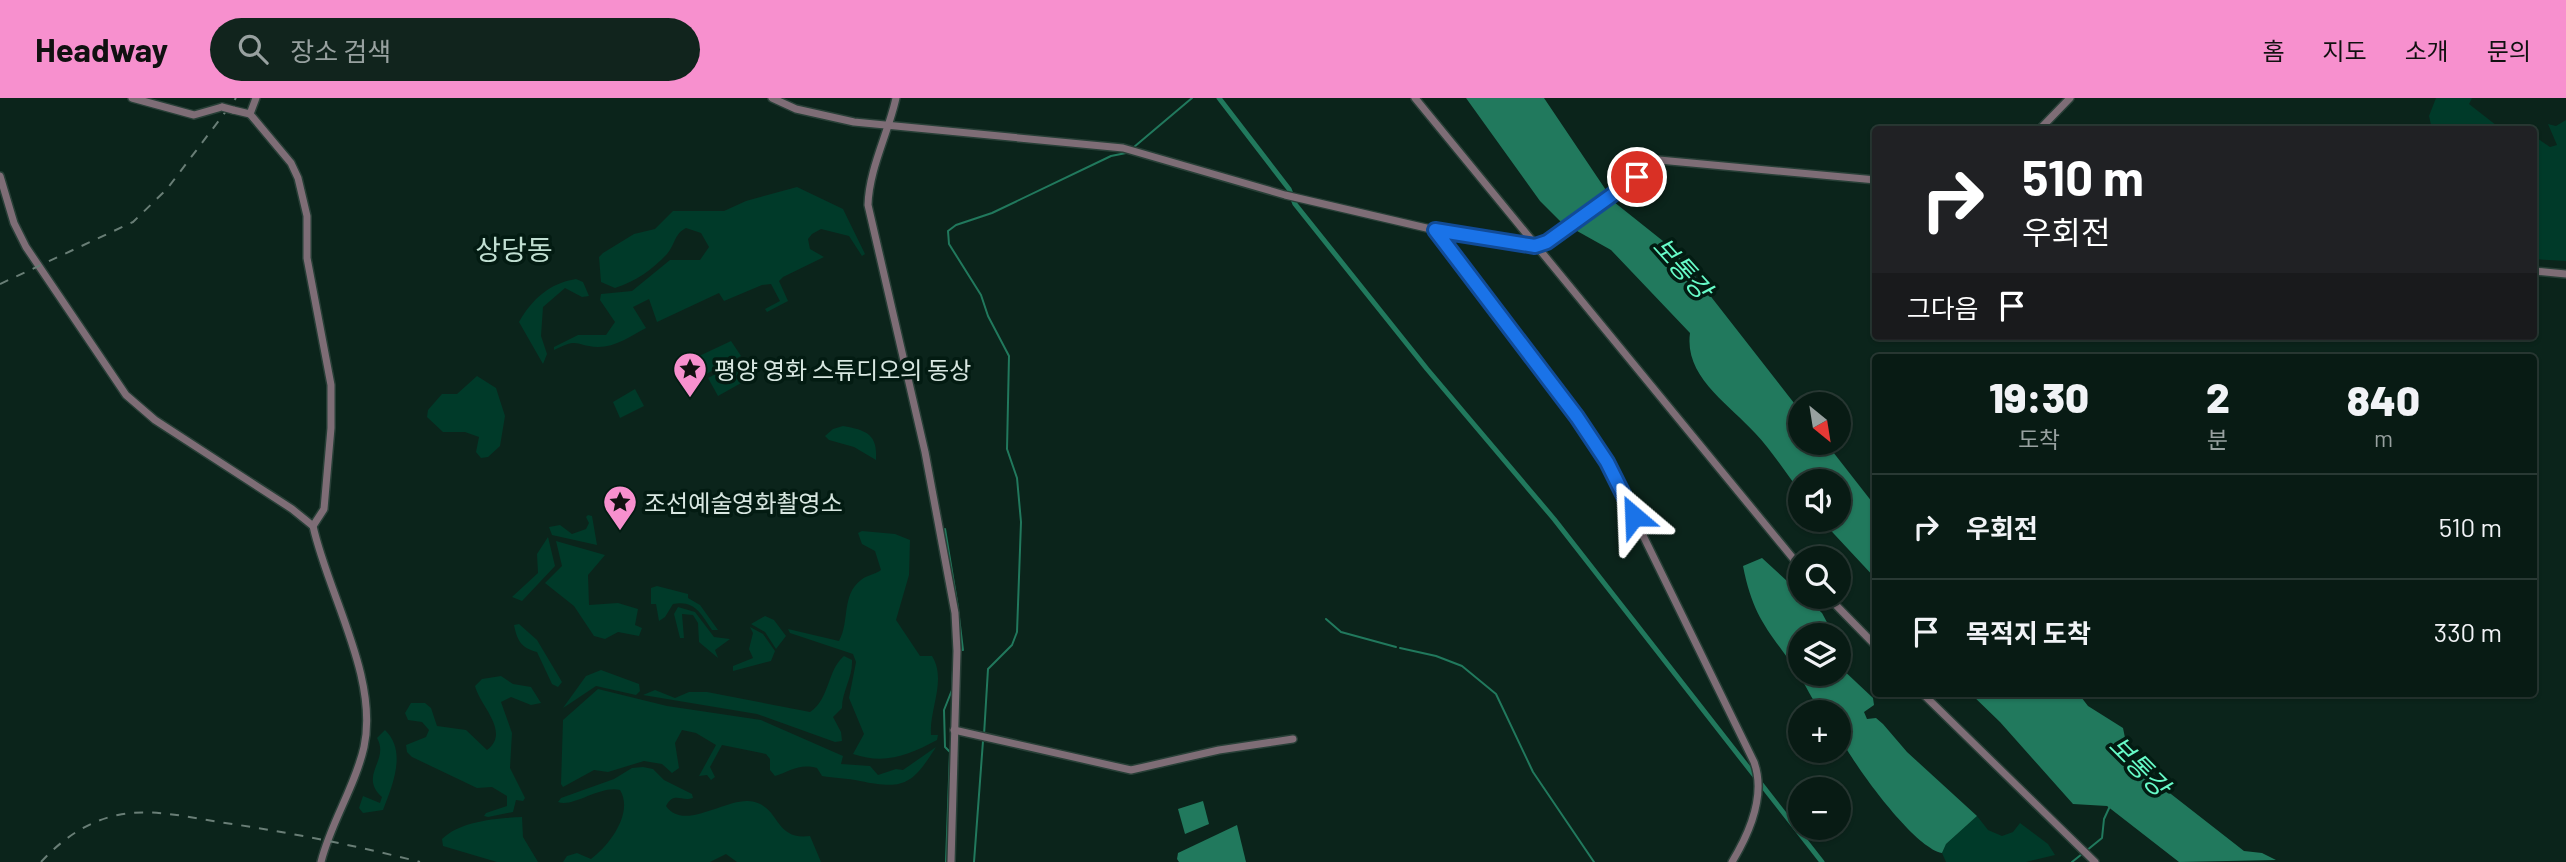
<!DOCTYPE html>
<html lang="ko">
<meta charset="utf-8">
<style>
:root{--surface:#081b14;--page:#11241d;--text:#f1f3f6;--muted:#98a1a0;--line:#293934;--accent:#f790ce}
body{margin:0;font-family:Barlow,"Noto Sans KR",sans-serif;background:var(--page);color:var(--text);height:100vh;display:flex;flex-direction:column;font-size:26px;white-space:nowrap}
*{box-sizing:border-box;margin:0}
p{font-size:23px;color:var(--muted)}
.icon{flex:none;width:38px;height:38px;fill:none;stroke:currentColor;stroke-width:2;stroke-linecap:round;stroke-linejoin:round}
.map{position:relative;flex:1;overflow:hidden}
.side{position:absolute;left:1872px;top:256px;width:665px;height:343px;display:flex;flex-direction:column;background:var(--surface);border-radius:7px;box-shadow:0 2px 5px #0004,0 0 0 2px var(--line)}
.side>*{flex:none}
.guide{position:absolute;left:1872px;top:28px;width:665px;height:214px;border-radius:7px;box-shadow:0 2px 5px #0004,0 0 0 2px var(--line);background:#202124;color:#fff;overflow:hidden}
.needle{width:46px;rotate:150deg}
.fabs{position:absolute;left:1788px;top:294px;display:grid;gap:14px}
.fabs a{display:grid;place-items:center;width:63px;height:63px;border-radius:50%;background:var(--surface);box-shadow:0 2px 5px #0004,0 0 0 2px var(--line);font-size:35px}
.pin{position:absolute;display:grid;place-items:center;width:60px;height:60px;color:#fff;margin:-30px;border:4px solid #fff;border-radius:50%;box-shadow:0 2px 7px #0007}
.me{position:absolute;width:77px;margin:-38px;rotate:334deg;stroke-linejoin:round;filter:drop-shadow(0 0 5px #0008)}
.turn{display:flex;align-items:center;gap:24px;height:147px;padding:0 35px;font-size:32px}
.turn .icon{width:91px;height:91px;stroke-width:2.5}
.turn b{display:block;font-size:49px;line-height:60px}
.then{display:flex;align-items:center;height:66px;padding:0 35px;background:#0003;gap:14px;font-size:26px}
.eta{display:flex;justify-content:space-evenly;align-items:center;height:119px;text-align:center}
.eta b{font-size:42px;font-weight:800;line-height:49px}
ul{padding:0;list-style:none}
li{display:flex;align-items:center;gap:21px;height:105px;padding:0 35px;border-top:2px solid var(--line)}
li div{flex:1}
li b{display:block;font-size:26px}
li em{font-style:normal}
header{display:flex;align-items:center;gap:42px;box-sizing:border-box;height:98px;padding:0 35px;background:var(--accent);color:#111}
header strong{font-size:33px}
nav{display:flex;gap:38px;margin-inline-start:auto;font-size:24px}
.search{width:490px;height:63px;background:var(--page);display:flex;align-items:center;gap:18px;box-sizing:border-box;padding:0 24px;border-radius:38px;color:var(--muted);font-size:26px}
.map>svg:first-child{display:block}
.green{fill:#003a29}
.water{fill:#21795d}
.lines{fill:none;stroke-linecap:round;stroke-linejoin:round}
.stream{stroke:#21795d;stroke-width:2}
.canal{stroke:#21795d;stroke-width:5}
.secondary-casing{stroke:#283f37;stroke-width:10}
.secondary{stroke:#7e6d76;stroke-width:7}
.rail{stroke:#697e76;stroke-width:2;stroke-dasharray:9 9;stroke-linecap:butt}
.secondary-bridge-casing{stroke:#283f37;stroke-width:10;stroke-linecap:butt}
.secondary-bridge{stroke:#7e6d76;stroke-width:7}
.route-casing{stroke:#114b97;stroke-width:18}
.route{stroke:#1a73e8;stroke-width:12}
.labels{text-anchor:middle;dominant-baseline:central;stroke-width:7;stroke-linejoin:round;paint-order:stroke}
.poi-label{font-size:24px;fill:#d8e7e1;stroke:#031b12;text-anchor:start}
.water-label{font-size:26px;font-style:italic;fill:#67fbc8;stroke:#031b12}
.quarter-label{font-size:28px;fill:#c1dfd2;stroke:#031b12}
</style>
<header>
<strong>Headway</strong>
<div class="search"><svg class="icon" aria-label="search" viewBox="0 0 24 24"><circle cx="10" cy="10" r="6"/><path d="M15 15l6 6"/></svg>장소 검색</div>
<nav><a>홈</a><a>지도</a><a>소개</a><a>문의</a></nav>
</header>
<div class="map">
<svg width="2566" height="764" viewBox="0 0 2566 764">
<rect width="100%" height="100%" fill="#0b241b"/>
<g class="green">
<polygon points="2436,0 2472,0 2469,6 2501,31 2432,31 2429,18"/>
<polygon points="2566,22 2566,163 2534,161 2534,38 2550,49 2557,47 2548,26 2556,28"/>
<path d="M797,89L843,111L865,156L862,158L849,138L821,131L812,136L808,141L810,151L824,159L783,179L779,183L788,203L767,214L765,211L780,203L771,186L762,187L724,203L719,195L657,224L649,201L633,209L646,230C631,238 616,249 598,249C574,248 580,239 554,252V249L578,237H606L615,224L600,202L601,196L632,193L670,162H700L709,149L701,135L686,130C674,136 675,147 667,156C652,172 636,183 615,190L601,184L599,159L603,155L634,136L655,131L673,113H724L746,103Z"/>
<path d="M576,181L583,184L589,198L582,199L565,190L543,209L541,238L547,256L543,266L519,224C532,201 550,185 576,181Z"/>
<polygon points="731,243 741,258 706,276 697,259"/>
<polygon points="743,262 750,280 718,298 708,280"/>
<polygon points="477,278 496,290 505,318 500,348 488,359 481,360 476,354 479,339 465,334 443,334 427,319 428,312 442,296 457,296"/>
<polygon points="635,291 644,308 620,320 613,304"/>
<path d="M843,328C866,332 878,336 876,362L854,349L829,342L825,338L833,331Z"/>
<polygon points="588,417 592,418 597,447 552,437 549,429 560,427 572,436 586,431 589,425 586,419"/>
<path d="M862,433L895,436L910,442L909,477L896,522L920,558H932C947,582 929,611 931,637H938L937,642C909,657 885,667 853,656L864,636L849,600L856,564L853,556L790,535L788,531L839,543C850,524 841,497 861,482C867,477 874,477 881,472L875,453L862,446L858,435Z"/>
<polygon points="548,439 555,468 522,503 512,499 538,475 537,456"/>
<polygon points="556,443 605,457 588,477 589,507 618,505 638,511 635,527 642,530 639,538 618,534 605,541 594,538 574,508 545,485 562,468"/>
<path d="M657,488L688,496V500L700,507L718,532H712C701,516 695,502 673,506L665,519L659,523L656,506H651V490Z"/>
<polygon points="678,509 695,514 714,539 730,541 715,552 718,560 699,544 698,525 693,517 682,516 684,540 680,540 674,516"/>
<polygon points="765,518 774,522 786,538 776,551 765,534 751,526"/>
<path d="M519,526L537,542L562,584L558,589L552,586L537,554C521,550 517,542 514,527Z"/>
<polygon points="750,529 763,536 775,553 771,563 733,573 733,568 753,560 749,551 753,535"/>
<path d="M844,558L852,562C853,579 842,593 842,610L833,619L841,634L842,643L835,644L757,616L643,597L655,592L675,600L689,594H707L810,614C830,601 827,572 844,558Z"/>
<polygon points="601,572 639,586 640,593 636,597 596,588 563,610 586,578"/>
<path d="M501,578L513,586L531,589L541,605L531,607L511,599L501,604L512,635L510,670L525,700L523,703L516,702L513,714L488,719L484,718L486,715L507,708V698L492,689L477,690L412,659L407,654L406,647L426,639L429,632L422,624L408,622L405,615L411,605H425L431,610L437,628L466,632L487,652C511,634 480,608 475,588L482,581Z"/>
<path d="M598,591L667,608L761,622L843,658L841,666L870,668L878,677L896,671L903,672L936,649C912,687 904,692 860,683C847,680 834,680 822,678L817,670C799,665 791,673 775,678L770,672V661L766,656L722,647L710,669L715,679L711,682L707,677L699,678L716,647L696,635L682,632L675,645L679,670L672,675L662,666L644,663L608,674L594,672L563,689L561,686L563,622Z"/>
<path d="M385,632C407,653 393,686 383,712L363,715L359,710L363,698L380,705L382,699C358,677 390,663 377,640Z"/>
<path d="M643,669L653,671L664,682L692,696L693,700C681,704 674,693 666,708C683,733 723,702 748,703C781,705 772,743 810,738L821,764H737L726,756L710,764H563L567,758L577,755L591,761C609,748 634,715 620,692C600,687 573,710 558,704L561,700L614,681L632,670Z"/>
<polygon points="1977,718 1988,732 2002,738 2013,734 2020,725 2048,746 2055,757 2026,764 1946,764 1942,755 1946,746"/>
<path d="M522,719L523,739L538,764H497L443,748L442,741C460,723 497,720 522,719Z"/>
</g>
<g class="water">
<path d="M1466,0H1544L1614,104L1668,147L1687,168L1801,314V345H1826L1876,409V481L1821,422H1839V383H1801V395C1786,375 1772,353 1755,335C1729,306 1684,279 1690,235L1611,152L1561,124L1540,103Z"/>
<path d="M1762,460L1822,515L1830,530L1829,537H1801V576H1839V568L1873,600L1874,607L1864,614L1867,621L1876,620L1883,626L1907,654L1977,718L1946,746L1942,755C1914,750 1854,667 1841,641C1837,634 1839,623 1839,614H1823C1811,602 1806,587 1797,573C1768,532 1753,519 1743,468Z"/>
<polygon points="1970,595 2078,595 2088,608 2123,630 2130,664 2244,753 2262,755 2276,762 2179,764 2107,708 2073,706 2000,624"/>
<polygon points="1203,703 1209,726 1185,736 1178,711"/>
<polygon points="1237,727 1246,764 1179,764 1177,761 1178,755"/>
</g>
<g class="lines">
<g class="stream">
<polyline points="1134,49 1192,0"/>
<polyline points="945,431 958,510"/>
<polyline points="959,519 963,552 960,552"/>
<polyline points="1326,521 1341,534 1396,549"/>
<polyline points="1400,550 1436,558 1462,568 1496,596 1533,674 1594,764"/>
<polyline points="984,637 988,571 1012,547 1017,534 1021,424 1017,380 1007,351 1009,258 988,218 981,197 949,146 948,133 956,127 992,115 1111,58 1126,55"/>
<polyline points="2086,753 2102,740 2104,721 2110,708"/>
<polyline points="946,764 950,654 945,649 944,612 952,592 954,552"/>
<polyline points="974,764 983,643"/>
<polyline points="2072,764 2082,756"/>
</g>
<polyline class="canal" points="1219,0 1289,91 1295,106 1427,271 1554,421 1822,764"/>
<g class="secondary-casing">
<g id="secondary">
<polyline points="132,0 194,17 222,9"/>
<path d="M256,0L250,16L291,65L298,80L307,118V160L331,287V330L324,411L313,428C328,496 379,580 364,649C355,689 331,724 321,764"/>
<polyline points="772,0 796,11 854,24 1123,50 1285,97 1435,132 1518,147 1547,144 1659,62 1876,82"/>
<path d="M896,0C888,36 869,71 868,107L925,354L955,515L957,553L951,764"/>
<polyline points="1415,0 1801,470"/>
<polyline points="233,12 250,16"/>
<polyline points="2039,32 2070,0"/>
<polyline points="0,78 14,125 26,149 126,297 155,322 292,411 313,428"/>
<path d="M1435,133L1607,364L1754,664C1766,697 1749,736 1732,764"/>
<polyline points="2534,173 2566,176"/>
<polyline points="1828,499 1876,548"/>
<polyline points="1922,595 2095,764"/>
<polyline points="954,632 1131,672 1219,652 1293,641"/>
</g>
</g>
<use href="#secondary" class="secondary"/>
<g class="rail">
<polyline points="0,186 133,124 167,91 236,0"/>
<path d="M41,764C62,741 88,723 118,717C152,710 186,719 219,724C287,734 354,747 420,764"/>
</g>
<g class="secondary-bridge-casing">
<polyline id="secondary-bridge" points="222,9 233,12"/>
</g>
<use href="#secondary-bridge" class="secondary-bridge"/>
</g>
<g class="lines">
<g class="route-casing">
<polyline id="route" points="1634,418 1607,364 1577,319 1435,132 1535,148 1547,144 1637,79"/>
</g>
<use href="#route" class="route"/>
</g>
<defs>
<g id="sight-pin" transform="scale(1.75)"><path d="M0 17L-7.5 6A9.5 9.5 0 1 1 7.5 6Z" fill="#f790ce" stroke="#031b12"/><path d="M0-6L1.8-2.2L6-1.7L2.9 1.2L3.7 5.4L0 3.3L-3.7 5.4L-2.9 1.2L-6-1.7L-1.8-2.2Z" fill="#111"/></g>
</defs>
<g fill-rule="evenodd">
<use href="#sight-pin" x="690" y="271"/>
<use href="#sight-pin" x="620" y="404"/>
</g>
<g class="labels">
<g class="poi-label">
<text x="714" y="271">평양 영화 스튜디오의 동상</text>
<text x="644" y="404">조선예술영화촬영소</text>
</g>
<g class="water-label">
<text transform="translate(1683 169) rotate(48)">보통강</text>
<text transform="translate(2140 667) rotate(45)">보통강</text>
</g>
<g class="quarter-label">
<text x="514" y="151">상당동</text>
</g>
</g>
</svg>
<div class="fabs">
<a><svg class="needle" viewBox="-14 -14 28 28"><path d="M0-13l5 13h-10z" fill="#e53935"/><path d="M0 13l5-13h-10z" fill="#98a1a0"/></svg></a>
<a><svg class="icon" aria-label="sound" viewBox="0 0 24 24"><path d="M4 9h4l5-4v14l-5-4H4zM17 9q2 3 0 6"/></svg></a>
<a><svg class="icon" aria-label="search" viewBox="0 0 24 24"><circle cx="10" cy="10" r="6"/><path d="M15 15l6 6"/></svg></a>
<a><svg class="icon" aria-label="layers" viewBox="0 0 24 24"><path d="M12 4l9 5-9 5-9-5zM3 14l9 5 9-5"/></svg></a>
<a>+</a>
<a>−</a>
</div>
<div class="pin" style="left:1637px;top:79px;background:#d93025"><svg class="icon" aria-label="arrive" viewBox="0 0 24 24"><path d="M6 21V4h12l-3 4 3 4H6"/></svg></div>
<svg class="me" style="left:1634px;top:418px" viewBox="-20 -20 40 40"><path d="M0-17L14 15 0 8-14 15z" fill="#1a73e8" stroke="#fff" stroke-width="4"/></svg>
<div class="guide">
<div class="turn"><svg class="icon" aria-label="right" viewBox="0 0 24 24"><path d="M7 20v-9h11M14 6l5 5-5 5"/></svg><div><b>510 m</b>우회전</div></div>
<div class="then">그다음<svg class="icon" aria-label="arrive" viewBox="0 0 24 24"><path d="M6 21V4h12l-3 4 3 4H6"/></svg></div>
</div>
<section class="side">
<div class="eta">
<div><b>19:30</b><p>도착</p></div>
<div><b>2</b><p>분</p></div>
<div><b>840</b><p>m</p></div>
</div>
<ul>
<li><svg class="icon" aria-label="right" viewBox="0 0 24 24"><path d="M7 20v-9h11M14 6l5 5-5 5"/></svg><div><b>우회전</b></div><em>510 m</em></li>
<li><svg class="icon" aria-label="arrive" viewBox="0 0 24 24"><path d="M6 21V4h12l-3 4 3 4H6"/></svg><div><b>목적지 도착</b></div><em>330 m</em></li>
</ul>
</section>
</div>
